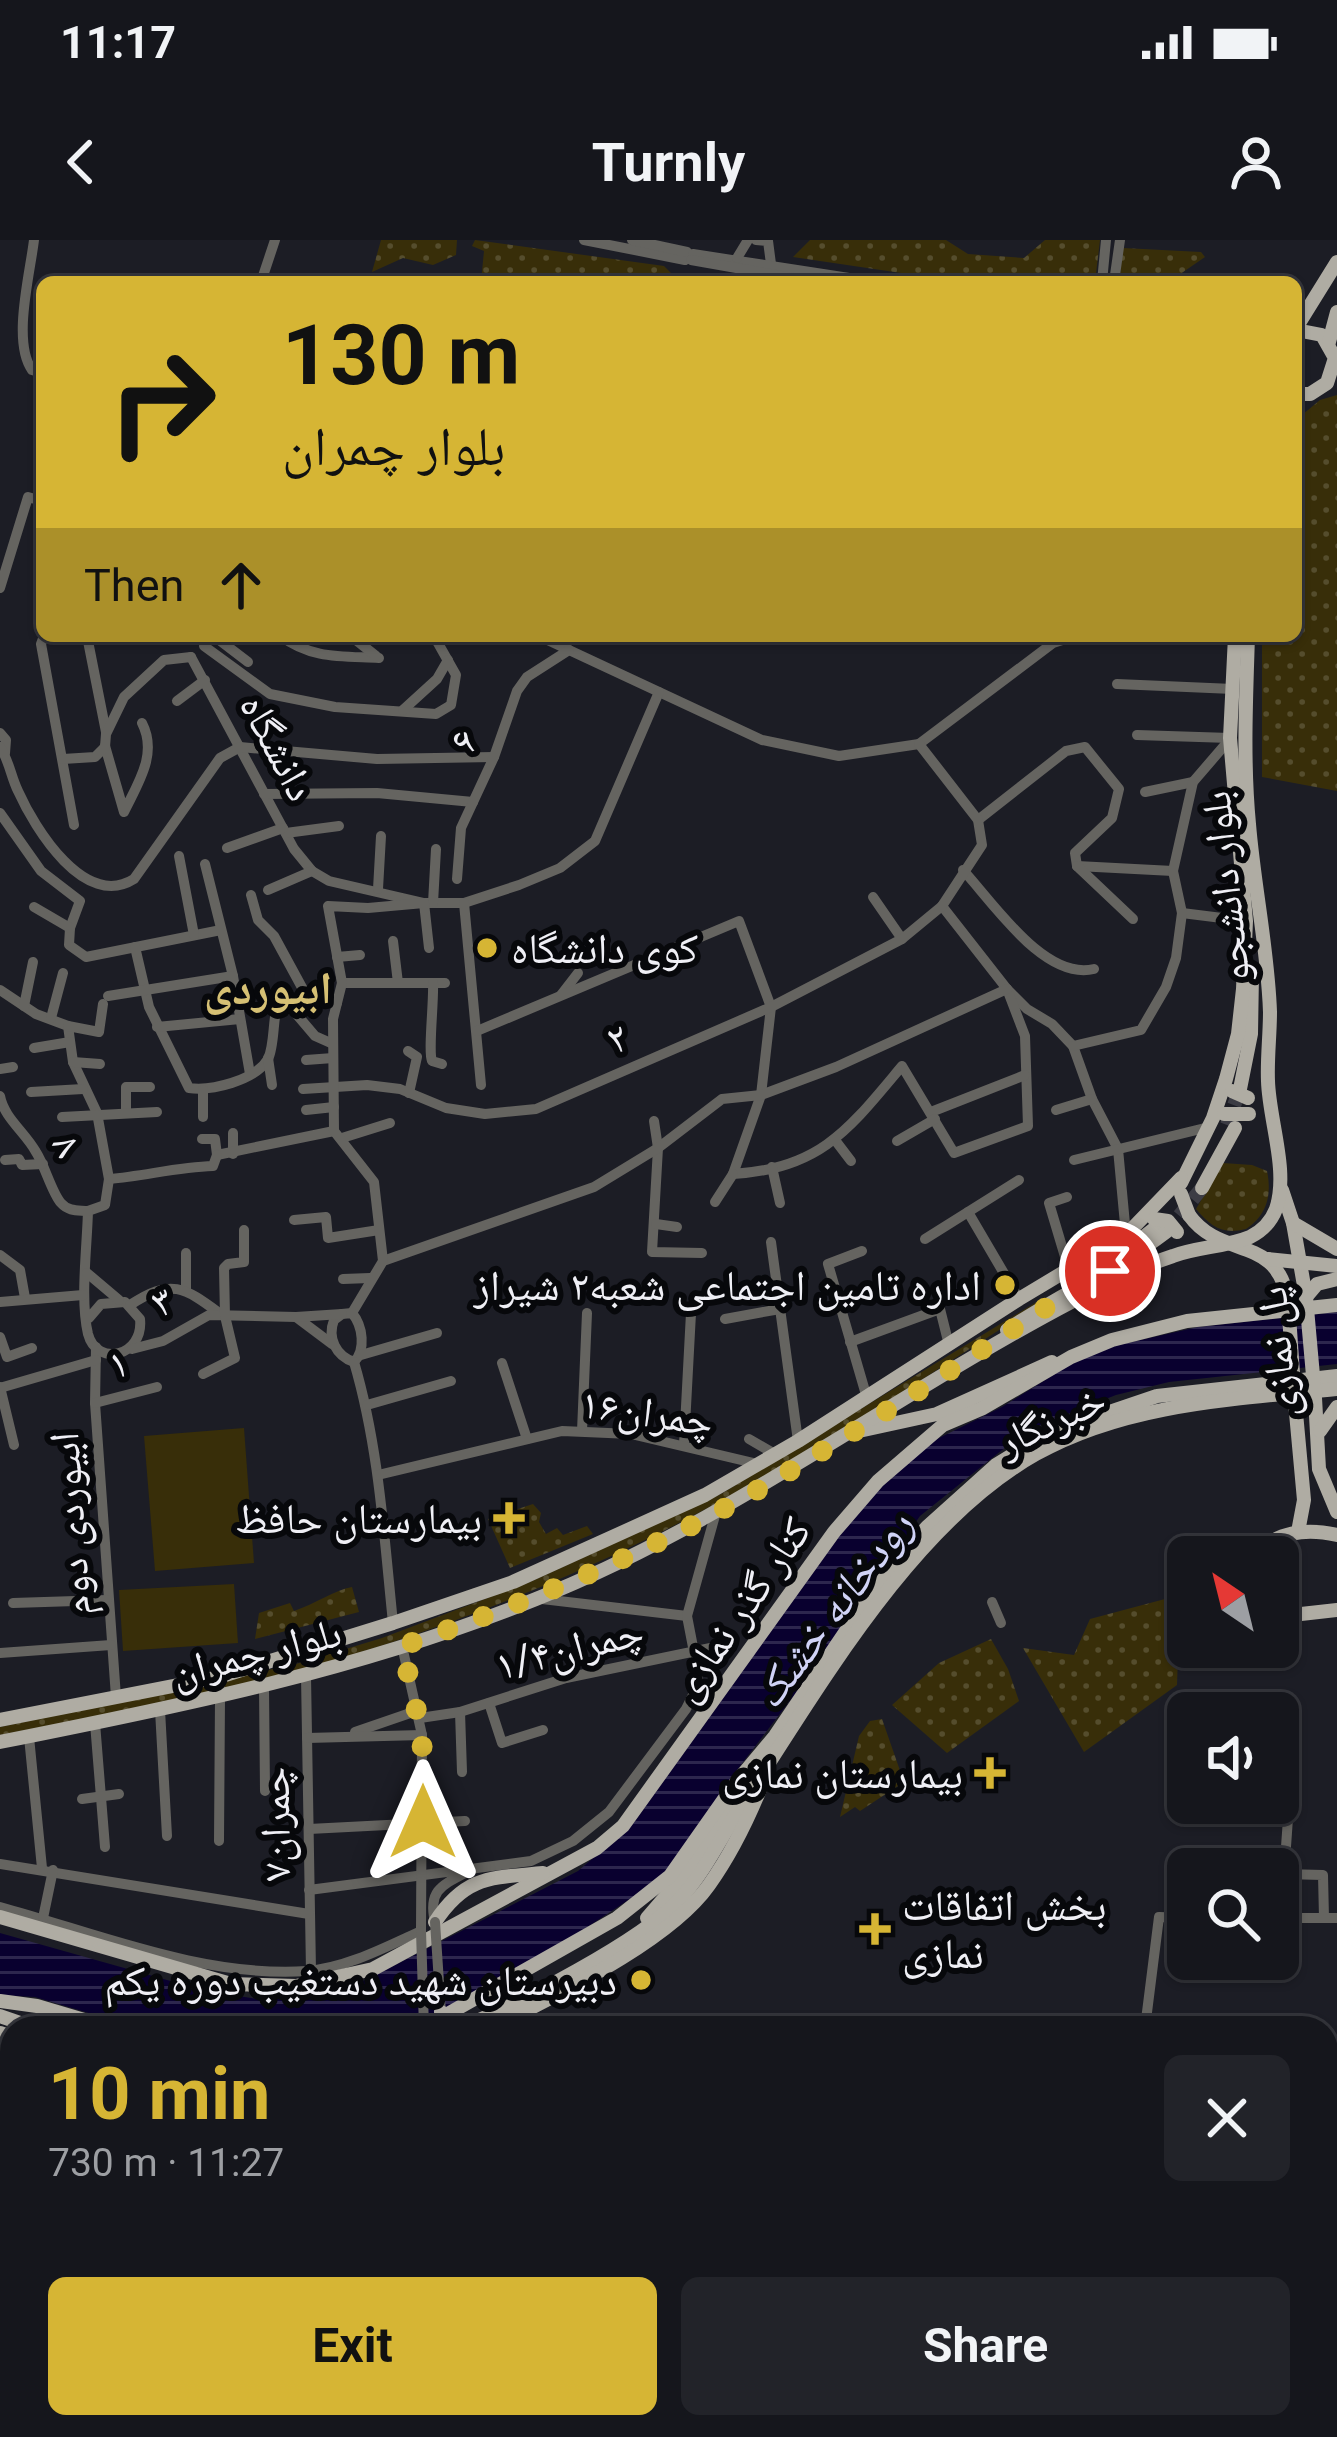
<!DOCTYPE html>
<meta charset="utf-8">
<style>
:root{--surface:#15161c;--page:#222329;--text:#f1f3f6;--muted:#9d9fa3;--line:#34353b;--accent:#d6b534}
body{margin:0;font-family:Roboto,"Noto Naskh Arabic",sans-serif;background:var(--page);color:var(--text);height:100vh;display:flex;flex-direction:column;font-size:45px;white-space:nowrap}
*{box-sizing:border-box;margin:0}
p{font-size:39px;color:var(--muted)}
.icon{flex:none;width:66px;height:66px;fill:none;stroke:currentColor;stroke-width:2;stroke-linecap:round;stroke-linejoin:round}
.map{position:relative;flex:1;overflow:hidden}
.details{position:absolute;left:0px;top:1776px;width:1338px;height:423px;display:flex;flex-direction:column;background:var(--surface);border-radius:36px 36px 0 0;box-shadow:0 3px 9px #0004,0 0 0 3px var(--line)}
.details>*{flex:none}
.hud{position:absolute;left:36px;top:36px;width:1266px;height:366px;border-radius:18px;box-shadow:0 3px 9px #0004,0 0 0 3px var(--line);background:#d6b534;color:#111;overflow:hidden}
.needle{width:78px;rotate:325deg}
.tools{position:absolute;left:1167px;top:1296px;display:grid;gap:24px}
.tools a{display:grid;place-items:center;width:132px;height:132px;border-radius:18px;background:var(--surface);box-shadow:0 3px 9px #0004,0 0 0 3px var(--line);font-size:60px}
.pin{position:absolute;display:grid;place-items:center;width:102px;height:102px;color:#fff;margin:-51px;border:6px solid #fff;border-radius:50%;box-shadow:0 3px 12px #0007}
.me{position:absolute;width:132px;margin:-66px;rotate:0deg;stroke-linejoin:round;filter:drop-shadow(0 0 9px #0008)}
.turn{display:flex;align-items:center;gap:42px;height:252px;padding:0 48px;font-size:54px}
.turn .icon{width:156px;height:156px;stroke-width:2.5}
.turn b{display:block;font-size:84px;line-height:102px}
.then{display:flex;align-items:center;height:114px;padding:0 48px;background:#0003;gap:24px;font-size:45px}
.round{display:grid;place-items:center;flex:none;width:126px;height:126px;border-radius:18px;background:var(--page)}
.summary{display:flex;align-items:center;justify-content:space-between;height:204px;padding:0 48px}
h1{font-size:72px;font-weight:700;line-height:90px;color:var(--accent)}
.action{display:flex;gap:24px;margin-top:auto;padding:24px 48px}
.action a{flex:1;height:138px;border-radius:18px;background:var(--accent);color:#111;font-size:48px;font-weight:700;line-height:138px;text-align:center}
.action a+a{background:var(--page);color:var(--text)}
.status{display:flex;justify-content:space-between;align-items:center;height:84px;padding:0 60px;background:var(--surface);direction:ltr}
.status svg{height:33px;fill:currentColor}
header{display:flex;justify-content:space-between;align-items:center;height:156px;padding:0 48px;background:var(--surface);font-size:54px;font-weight:700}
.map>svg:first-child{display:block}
.green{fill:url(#green-dots)}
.pitch{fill:#382e09}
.water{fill:url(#water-rules)}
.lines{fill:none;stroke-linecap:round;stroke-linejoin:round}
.major-tunnel{stroke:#3c3c44;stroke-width:14;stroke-dasharray:14 7;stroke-linecap:butt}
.minor{stroke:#656460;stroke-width:10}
.major{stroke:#afaca3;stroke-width:14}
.minor-bridge{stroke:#656460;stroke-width:10}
.major-bridge{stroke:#afaca3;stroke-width:14}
.route{stroke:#d6b534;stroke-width:21;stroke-dasharray:0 37.8}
.poi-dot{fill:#d6b534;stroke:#07080b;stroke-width:4.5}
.labels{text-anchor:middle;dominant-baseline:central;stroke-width:12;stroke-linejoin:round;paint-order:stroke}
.street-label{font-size:42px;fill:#efeff5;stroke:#07080b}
.poi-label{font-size:42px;fill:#efeff5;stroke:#07080b;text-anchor:end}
.neighbourhood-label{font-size:45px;font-weight:bold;fill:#d6c074;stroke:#07080b}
.water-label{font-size:45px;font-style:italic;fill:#d0d3f6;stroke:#07080b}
</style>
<div class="status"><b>11:17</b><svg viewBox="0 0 49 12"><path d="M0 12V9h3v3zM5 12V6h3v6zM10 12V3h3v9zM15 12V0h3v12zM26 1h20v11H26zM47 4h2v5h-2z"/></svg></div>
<header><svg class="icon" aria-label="back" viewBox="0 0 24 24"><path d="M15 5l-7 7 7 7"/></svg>Turnly<svg class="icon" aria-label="person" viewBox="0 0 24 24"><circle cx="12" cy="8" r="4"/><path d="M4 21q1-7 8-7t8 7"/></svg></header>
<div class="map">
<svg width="1337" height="2197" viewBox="0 0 1337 2197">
<defs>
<pattern id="green-dots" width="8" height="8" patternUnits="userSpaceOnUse" patternTransform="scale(3)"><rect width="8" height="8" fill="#382e09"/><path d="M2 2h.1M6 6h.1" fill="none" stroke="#554d2d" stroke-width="1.8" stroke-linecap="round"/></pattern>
<pattern id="water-rules" width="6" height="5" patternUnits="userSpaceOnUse" patternTransform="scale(3)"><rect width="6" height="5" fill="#09002f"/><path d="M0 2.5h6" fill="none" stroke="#2d264e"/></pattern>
</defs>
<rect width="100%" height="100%" fill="#1c1d25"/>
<g class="green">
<polygon points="381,0 457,0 456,15 433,25 403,18 372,32"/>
<polygon points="475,0 664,26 671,33 691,39 481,42 484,11 472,6"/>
<polygon points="810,0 946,0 968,14 1024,18 1045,0 1100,0 1095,42 962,42 793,17"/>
<polygon points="1123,8 1201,12 1205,17 1173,39 1149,37 1147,42 1119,42"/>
<polygon points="1337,155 1337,551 1262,537 1262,396 1296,396 1296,180 1320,160"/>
<path d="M1223,923L1252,925L1267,931C1272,955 1267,975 1246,989C1223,995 1211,987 1196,969Z"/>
<path d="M1043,1058L1045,1061C932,1132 821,1208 702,1271C555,1349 395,1408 233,1448C156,1467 78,1480 0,1495V1487L296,1424L382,1398L530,1342L721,1254Z"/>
<polygon points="533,1264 541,1273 539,1282 546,1294 557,1288 563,1295 587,1286 593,1294 510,1328 488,1279"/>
<path d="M352,1347L359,1372L255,1399L259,1373L290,1363L294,1371C315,1364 335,1350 352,1347Z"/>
<polygon points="1180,1355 1177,1445 1084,1512 1023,1408 1074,1415 1090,1379"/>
<polygon points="991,1399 1008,1429 1019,1461 947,1513 892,1465 939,1423"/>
<polygon points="882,1479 904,1542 860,1571 855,1567 840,1577 859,1496 870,1481"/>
</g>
<g class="pitch">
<polygon points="244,1188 254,1323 155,1331 144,1196"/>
<polygon points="234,1344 238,1403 123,1411 119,1350"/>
</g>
<polygon class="water" points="1337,1072 1337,1124 1169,1142 1116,1155 1040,1185 1012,1202 920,1276 805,1441 724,1547 677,1622 642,1651 542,1717 407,1788 139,1788 35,1757 0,1755 0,1693 206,1751 264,1760 310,1756 366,1740 578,1631 632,1585 842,1292 883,1244 931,1202 1002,1167 1092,1111 1198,1087"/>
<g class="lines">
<g class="major-tunnel">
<polyline points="1227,885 1240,849"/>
<polyline points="1166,992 1202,948"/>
</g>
<g class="minor">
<path d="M34,0C30,34 12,102 32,130L42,133"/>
<polyline points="584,0 685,20"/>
<polyline points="632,0 687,12"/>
<polyline points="756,0 768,1 771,24"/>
<polyline points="693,14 875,42"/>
<polyline points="737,18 748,0"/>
<polyline points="691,20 816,42"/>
<polyline points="261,42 275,0"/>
<polyline points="1102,42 1106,0"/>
<polyline points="1114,42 1120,0"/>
<polyline points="0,348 28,257 42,261"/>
<polyline points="44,396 41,404 74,585"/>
<polyline points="87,396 106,492"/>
<polyline points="214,396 248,422"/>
<path d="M281,396C311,419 342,416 379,418"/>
<polyline points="351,396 376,416"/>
<polyline points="539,396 762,500 839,516 919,504 1053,403 1075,396"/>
<polyline points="204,406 270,454 335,467 436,474 451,465 456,435 434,396"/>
<polyline points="191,417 294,609 312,631 329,641 424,663 464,663 519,645 560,628 595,601 659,452"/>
<polyline points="1117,444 1233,449"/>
<polyline points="177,461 205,440"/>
<polyline points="403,470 437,439 448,420"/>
<polyline points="0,493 6,500 5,513"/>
<polyline points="1137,495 1230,498"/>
<path d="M105,506L124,572C138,543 158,514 142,483"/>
<path d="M0,507C9,520 11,537 18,551C35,589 85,670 134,639L220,518L240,507L377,519L494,517"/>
<polyline points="63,519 95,517 105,507 106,494 124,457 164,420 191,417"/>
<polyline points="1145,552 1193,542"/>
<polyline points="264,554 377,553 473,562"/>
<polyline points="0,573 41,631 80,661 70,688 69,705 86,717 221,690"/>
<polyline points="978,580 1066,511 1085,507 1119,549 1112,578 1075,613 1077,626"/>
<polyline points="286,593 339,586"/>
<polyline points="227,608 283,588"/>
<polyline points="179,616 194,695"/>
<polyline points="205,624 233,736 250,834"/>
<polyline points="1077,626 1173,631"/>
<polyline points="1077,626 1133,679"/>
<path d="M963,630C994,664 1045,741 1094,729"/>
<polyline points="457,639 461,588 494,517 517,451 527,437 569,410"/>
<polyline points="378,649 381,596"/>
<polyline points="268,650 312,631"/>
<polyline points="251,655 258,680 274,696 305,753 315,760 337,763"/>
<polyline points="873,657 902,699"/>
<polyline points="433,663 436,609"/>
<polyline points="464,663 481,845"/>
<polyline points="942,666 1007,749 1027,769 1052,784 1073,806 1092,859 1118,909 1126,995"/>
<polyline points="34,667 70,688"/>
<polyline points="1182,673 1246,681"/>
<polyline points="393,701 398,743"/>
<path d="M135,707L149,767L189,848C211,851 255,841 268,819C274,807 273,784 276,771L292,769L315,796L333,804"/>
<polyline points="337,717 360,715"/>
<polyline points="342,743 445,743"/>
<path d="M433,743C434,762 428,811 432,821L442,824"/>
<path d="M0,750L36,774L68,786L73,822L97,873L109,939L105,965L88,971C87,1008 80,1060 88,1094C97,1128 144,1116 140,1079L125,1062L101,1064L89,1078"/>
<polyline points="561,755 578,733"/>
<polyline points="108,756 233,736"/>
<polyline points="24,766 33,722"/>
<polyline points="51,778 63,733"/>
<polyline points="68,786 99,792 103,764"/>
<polyline points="157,787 240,779"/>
<path d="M477,791L739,681L771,767L761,855L733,934C821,929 850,888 902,826L954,913L1028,886L1025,796L1007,749"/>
<polyline points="1073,806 1141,790 1166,747 1176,718 1182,673 1173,631 1193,542 1230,499"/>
<polyline points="34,808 70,802"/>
<polyline points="408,811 417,817 409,853"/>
<polyline points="268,818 272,845"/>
<polyline points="306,820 333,818"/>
<polyline points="73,822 100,824"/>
<polyline points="0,829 13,827"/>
<polyline points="303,849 367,845 400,849 446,868 485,874 536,869 771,767 902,699 942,666 982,605 978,580 919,504"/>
<polyline points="31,852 83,849"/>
<path d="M0,856C4,878 25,892 36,912C45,926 52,953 61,963C69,972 78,970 88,971"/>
<polyline points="306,870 334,867"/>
<polyline points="1056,870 1092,859"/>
<polyline points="126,872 126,847 150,847"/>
<polyline points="931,872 1025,835"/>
<polyline points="62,877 157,872"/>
<polyline points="203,877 203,850"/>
<polyline points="654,881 658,908 652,1012 702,1013"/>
<polyline points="342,898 390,883"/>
<polyline points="202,899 215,899 217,915"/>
<polyline points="835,900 851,921"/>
<polyline points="897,901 935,879"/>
<polyline points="233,914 233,893"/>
<polyline points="217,915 334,891"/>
<polyline points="5,920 19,919 22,925 43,924"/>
<polyline points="1074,920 1209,887"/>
<polyline points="772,927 780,963"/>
<path d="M109,939C145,936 177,927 213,926L217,915"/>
<polyline points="1067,957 1049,963 1069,1030"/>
<polyline points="715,962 733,934"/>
<polyline points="968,972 1019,1059"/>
<polyline points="294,980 326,977 328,998 379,990"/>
<polyline points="656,984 677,987"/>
<polyline points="925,999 1019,940"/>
<polyline points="771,1002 798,1201"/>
<polyline points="862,1011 828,1024 867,1158"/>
<polyline points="186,1013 186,1049"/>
<polyline points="0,1015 20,1030 25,1058"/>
<polyline points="383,1021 594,947 658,908 722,859 761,855 836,827 1007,749"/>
<polyline points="87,1033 119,1060"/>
<polyline points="343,1039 370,1038"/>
<polyline points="0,1062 83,1055"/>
<path d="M130,1065C172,1037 185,1048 222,1075"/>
<polyline points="352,1073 383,1021 374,942 334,891 333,779 342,743 328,666 368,668 424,663 429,708"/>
<path d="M352,1073C363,1086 366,1110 354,1122C336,1116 327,1098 334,1080L342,1074Z"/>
<polyline points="296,1077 332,1104"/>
<polyline points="725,1079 780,1069"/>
<polyline points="0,1097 7,1117 32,1108"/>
<polyline points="850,1102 940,1069 949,1105"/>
<polyline points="96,1107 95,1163 116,1457"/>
<polyline points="132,1109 163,1101 209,1075 296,1077 342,1074"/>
<polyline points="361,1115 437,1093"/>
<path d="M354,1122C379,1207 384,1296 393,1383"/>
<polyline points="502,1123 527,1199"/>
<polyline points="203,1134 235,1118 225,1076 224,1028 228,1024 244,1022 244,990"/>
<polyline points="0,1147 14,1205"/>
<polyline points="0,1148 96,1120"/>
<polyline points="95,1163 157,1147"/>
<polyline points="367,1165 451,1141"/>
<polyline points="582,1191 587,1073"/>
<polyline points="749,1199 775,1214"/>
<polyline points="684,1204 691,1073"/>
<polyline points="378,1235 562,1191 631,1194 758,1224"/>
<polyline points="542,1359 687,1376"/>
<polyline points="992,1362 1001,1383"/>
<polyline points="13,1363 107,1360"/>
<polyline points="0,1413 111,1405"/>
<polyline points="306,1436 311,1731"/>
<polyline points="264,1447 265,1551"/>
<polyline points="489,1463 502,1503 543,1490"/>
<polyline points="160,1470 167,1596"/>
<polyline points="460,1472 462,1532"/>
<polyline points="420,1478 460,1472 566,1438 725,1405"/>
<polyline points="95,1483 105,1607"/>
<polyline points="355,1492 419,1470"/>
<polyline points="29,1497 42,1628"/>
<polyline points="307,1498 422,1495"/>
<polyline points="82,1559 119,1554"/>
<polyline points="309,1589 465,1581"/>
<polyline points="219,1601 220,1458"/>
<polyline points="0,1624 309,1674"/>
<polyline points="1283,1634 1323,1635 1324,1678"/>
<polyline points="309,1650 531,1621 573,1601 609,1572 686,1469 696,1449 698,1433 687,1376 716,1272"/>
<path d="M0,1667C99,1694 204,1738 307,1731C346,1728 386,1707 421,1691L422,1495L402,1406"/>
<polyline points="43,1678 53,1630"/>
<polyline points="1278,1678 1337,1678"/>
<polyline points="1281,1678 1289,1564"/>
<path d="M435,1682C428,1652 440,1646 465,1633"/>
<polyline points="1145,1788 1159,1677 1188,1678"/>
<polyline points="0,1957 12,1963"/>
<polyline points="1326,2050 1337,2051"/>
<polyline points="0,2054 12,2024"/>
<polyline points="1326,2157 1337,2156"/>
<polyline points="584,2187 591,2189"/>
<polyline points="741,2189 781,2197"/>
<polyline points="27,2197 31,2187"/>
<polyline points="134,2197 137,2187"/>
<polyline points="223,2197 226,2187"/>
<polyline points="381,2197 384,2187"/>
<polyline points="442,2197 446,2187"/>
<polyline points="452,2197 456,2187"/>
<polyline points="660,2197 663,2187"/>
<polyline points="805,2197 807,2187"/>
<polyline points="1056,2197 1057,2187"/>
<polyline points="1117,2197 1118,2187"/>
<polyline points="1181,2197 1182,2187"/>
</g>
<g class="major">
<polyline points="1296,88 1337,22"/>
<polyline points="1296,90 1322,95 1335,118 1327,143 1310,154 1296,154"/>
<polyline points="1329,102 1337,72"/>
<polyline points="1240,849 1251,794 1252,734"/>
<polyline points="1181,943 1213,878 1226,839 1238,794 1243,749 1246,681 1230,498 1235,396"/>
<polyline points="1202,948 1235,888"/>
<polyline points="1282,950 1293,983 1306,1057"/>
<path d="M1189,975C1221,1020 1278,994 1288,1061"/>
<polyline points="1293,983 1337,1009"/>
<polyline points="1132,1006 1159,985"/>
<polyline points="1268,1019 1337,1026"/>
<polyline points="1306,1057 1317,1044 1337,1039"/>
<path d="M1007,1090C1059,1055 1116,1030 1166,992"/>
<polyline points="1315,1158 1319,1229 1337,1272"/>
<polyline points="1295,1162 1304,1260 1298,1292"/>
<polyline points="859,1191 937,1174 1052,1122"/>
<polyline points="1320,1191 1337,1167"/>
<path d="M1255,1317C1274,1291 1307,1288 1337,1295"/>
<polyline points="1278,1366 1301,1374 1337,1370"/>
<polyline points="0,1480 219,1437 393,1383 513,1342 705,1255 798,1201 1019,1059 1126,995 1181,938"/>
<path d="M0,1502C182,1466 363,1429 536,1359C727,1283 892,1156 1073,1061C1105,1044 1139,1027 1173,1016C1197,1007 1226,1007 1250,997C1262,991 1271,982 1276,969C1289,931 1269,880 1268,841C1267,818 1270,795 1270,772C1268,710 1254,646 1249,584C1243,522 1246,459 1248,396"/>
<polyline points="0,1677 231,1744 296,1746 373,1729 597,1608 623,1586 834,1292 878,1241 943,1185 983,1168 1071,1117 1112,1100 1187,1081 1337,1065"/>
<polyline points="647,1678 691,1627 734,1561"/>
<path d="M435,1682C466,1635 491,1638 543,1633"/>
<polyline points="0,1761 37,1766 111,1788"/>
<polyline points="0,1776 35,1788"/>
<polyline points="423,1788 617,1678 670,1636 734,1545 775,1496 886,1332 927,1287 996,1225 1048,1193 1157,1156 1337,1136"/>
<path d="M461,1788C518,1764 640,1702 680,1659C707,1629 723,1593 745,1560C821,1444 913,1283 1036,1214C1127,1163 1236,1159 1337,1149"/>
<path d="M492,1788C554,1756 669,1702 709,1645C729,1617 748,1579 761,1547"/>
<polyline points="0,1793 12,1797"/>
<polyline points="0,2134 12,2142"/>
<polyline points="80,2187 95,2197"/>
</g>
<g class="minor-bridge">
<polyline points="435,1682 442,1788"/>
<polyline points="421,1691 424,1788"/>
</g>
<g class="major-bridge">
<polyline points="1232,851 1248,858"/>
<polyline points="1224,874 1249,874"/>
<polyline points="1181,954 1189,975"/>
<polyline points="1154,979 1168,981 1177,992"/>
<polyline points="1306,1057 1315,1158"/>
<polyline points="1288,1061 1295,1162"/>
<polyline points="441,1772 454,1781 480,1780"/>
</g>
</g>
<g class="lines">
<path class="route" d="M423,1582L422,1495L402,1406C537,1359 670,1304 793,1229C847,1196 902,1162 955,1127C1007,1094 1054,1059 1110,1031"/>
</g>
<g class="poi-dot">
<circle cx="487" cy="708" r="12"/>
<circle cx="1005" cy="1045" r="12"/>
<path d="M503 1260h12v12h12v12h-12v12h-12v-12h-12v-12h12z"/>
<path d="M984 1515h12v12h12v12h-12v12h-12v-12h-12v-12h12z"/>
<path d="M869 1671h12v12h12v12h-12v12h-12v-12h-12v-12h12z"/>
<circle cx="641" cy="1740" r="12"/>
</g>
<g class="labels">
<g class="street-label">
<text transform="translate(463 500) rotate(-68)">۶</text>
<text transform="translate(278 507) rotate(62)">دانشگاه</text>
<text transform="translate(1225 647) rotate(-96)">بلوار دانشجو</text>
<text transform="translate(617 798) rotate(-23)">۲</text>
<text transform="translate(68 905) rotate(60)">۸</text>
<text transform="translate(162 1061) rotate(-26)">۳</text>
<text transform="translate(1277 1112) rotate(-95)">پل نمازی</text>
<text transform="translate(118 1123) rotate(-15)">۱</text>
<text transform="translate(647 1172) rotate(8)">چمران۱۶</text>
<text transform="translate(1051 1180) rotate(-25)">خبرنگار</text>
<text transform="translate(70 1284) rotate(-94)">ابیوردی دوم</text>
<text transform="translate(740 1369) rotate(-55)">کنار گذر نمازی</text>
<text transform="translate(569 1408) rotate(-14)">چمران۱/۴</text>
<text transform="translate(256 1412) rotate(-14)">بلوار چمران</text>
<text transform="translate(275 1584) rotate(-91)">چمران۷</text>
</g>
<g class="poi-label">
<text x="511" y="708" text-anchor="start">کوی دانشگاه</text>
<text x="981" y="1045">اداره تامین اجتماعی شعبه۲ شیراز</text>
<text x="482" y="1278">بیمارستان حافظ</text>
<text x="963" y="1533">بیمارستان نمازی</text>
<text x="902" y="1665" text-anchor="start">بخش اتفاقات<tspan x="902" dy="48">نمازی</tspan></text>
<text x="617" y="1740">دبیرستان شهید دستغیب دوره یکم</text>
</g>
<g class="neighbourhood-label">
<text x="268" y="748">ابیوردی</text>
</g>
<g class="water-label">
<text transform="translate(832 1369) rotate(-53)">رودخانه خشک</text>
</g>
</g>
</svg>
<div class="tools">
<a><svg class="needle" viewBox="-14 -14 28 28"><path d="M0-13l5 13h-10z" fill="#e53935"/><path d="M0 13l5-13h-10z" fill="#9d9fa3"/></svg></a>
<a><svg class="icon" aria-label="sound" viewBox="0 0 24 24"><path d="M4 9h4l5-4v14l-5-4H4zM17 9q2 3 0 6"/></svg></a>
<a><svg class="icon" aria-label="search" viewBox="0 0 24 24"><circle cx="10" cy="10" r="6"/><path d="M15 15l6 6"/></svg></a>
</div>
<div class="pin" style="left:1110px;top:1031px;background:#d93025"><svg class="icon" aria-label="arrive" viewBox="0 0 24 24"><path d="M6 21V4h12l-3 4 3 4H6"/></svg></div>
<svg class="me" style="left:423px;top:1582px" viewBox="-20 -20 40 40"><path d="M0-17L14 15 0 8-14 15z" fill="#d6b534" stroke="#fff" stroke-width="4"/></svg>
<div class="hud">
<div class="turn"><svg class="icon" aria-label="right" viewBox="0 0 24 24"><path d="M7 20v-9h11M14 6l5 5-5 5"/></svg><div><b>130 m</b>بلوار چمران</div></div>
<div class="then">Then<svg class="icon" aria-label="ahead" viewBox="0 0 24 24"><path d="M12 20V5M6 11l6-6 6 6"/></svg></div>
</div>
<section class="details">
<div class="summary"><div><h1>10 min</h1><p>730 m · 11:27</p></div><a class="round"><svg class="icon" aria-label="close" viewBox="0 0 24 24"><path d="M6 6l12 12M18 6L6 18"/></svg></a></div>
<div class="action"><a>Exit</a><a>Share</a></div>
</section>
</div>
